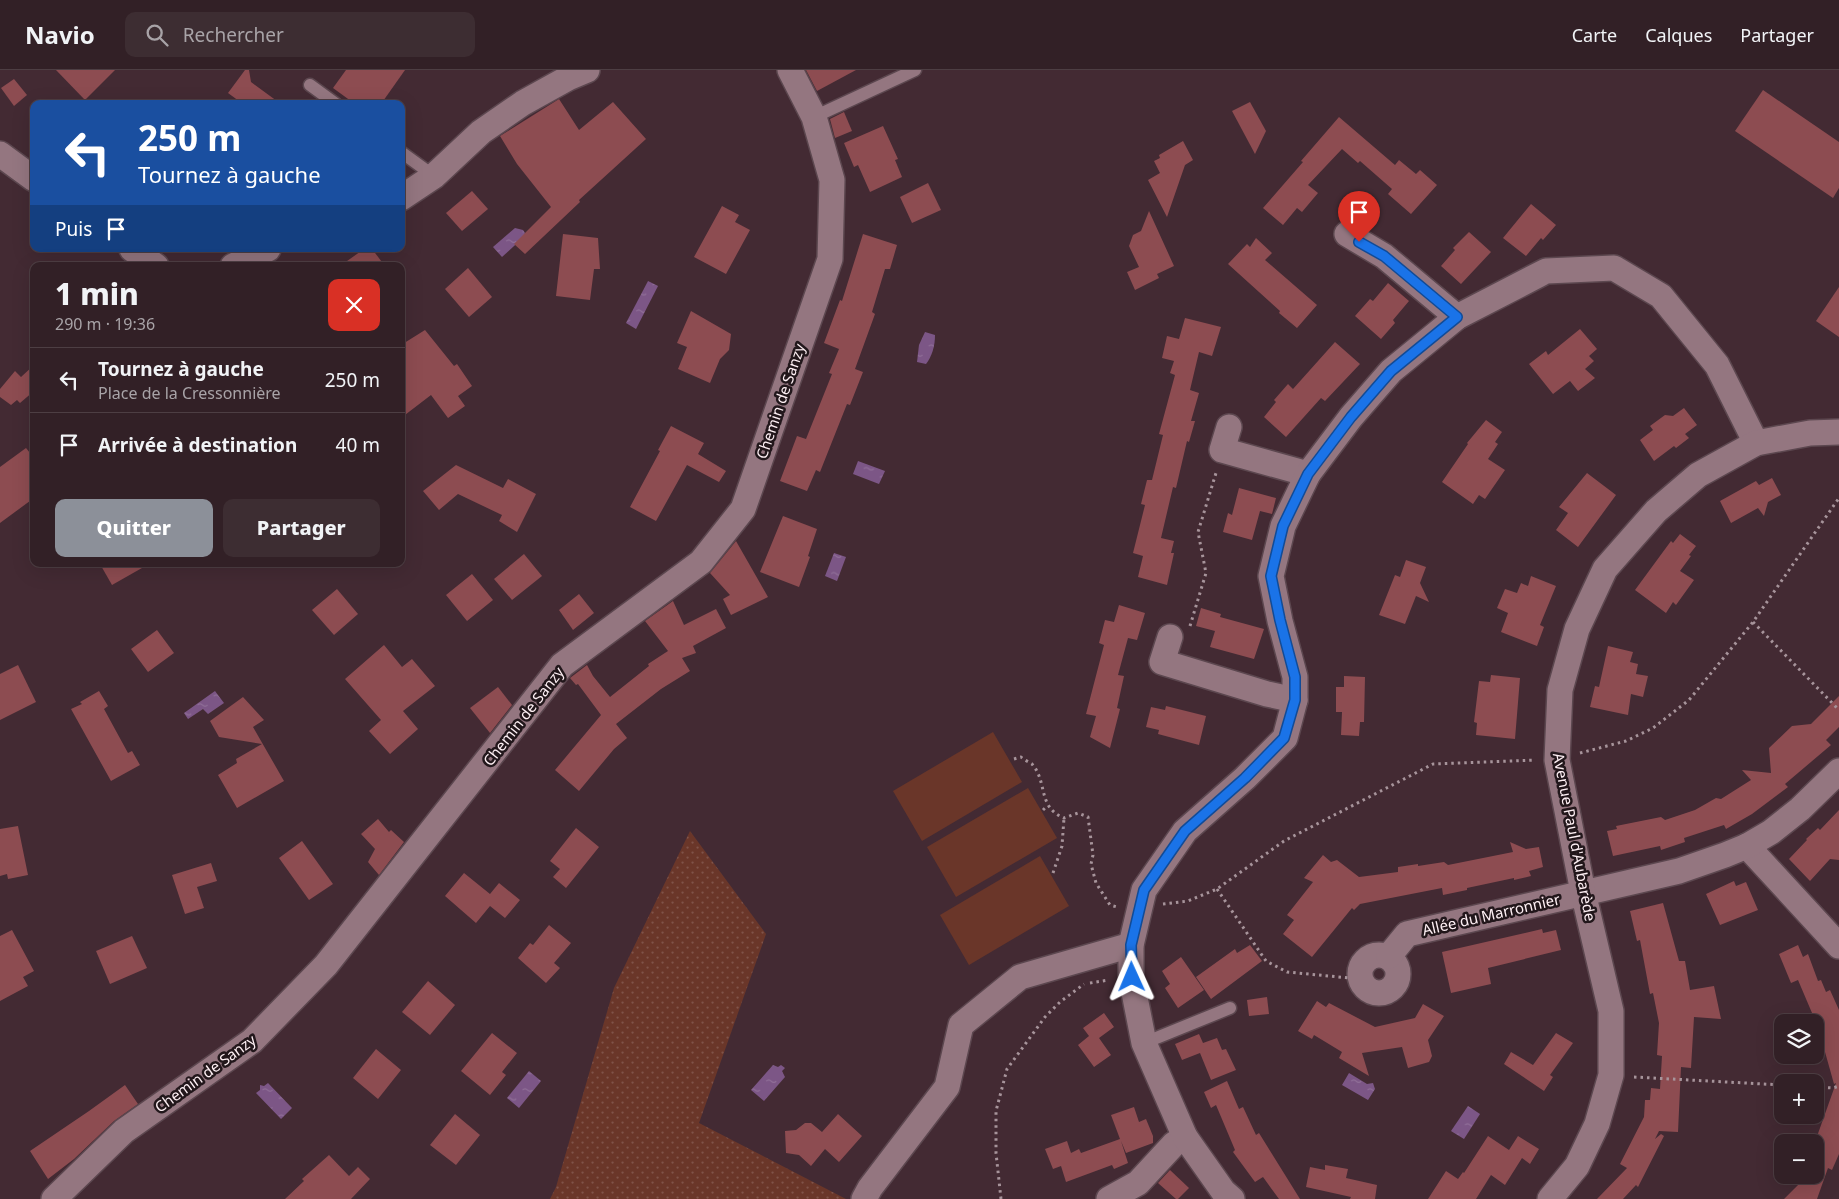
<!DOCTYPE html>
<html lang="fr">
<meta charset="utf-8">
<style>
:root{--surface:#322026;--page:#3d2d32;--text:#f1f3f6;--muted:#a8a3a7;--line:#4d3e43;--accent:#8c9099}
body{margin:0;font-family:"Noto Sans",sans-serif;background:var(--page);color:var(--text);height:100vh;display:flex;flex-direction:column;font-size:19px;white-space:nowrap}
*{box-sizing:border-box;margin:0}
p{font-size:16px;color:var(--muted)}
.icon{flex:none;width:28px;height:28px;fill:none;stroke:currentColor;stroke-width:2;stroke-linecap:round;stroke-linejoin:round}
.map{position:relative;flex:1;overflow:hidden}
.drawer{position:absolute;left:30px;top:192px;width:375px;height:305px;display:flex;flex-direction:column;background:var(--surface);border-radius:10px;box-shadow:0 5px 20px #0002,0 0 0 1px var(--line)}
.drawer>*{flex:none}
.hud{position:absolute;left:30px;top:30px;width:375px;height:152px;border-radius:10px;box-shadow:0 5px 20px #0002,0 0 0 1px var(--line);background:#1a4fa0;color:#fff;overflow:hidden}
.fabs{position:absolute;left:1774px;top:944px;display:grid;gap:10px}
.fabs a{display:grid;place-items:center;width:50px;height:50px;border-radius:10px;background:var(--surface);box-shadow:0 5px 20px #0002,0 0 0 1px var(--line);font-size:25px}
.pin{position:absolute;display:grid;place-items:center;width:42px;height:42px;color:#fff;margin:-51px -21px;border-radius:50% 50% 50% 0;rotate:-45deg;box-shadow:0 0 5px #0007}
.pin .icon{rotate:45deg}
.me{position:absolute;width:55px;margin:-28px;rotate:359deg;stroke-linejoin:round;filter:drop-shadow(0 0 4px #0008)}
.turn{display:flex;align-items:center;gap:18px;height:105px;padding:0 25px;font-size:22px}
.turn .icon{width:65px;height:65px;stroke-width:2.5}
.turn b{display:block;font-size:35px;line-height:42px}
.then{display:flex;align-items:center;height:48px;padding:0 25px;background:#0003;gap:10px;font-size:19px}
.round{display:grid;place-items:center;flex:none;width:52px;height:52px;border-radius:10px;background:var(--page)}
.head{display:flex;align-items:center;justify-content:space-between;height:85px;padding:0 25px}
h1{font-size:30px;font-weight:800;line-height:38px}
.action{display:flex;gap:10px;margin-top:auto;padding:10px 25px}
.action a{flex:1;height:58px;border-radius:10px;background:var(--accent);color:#fff;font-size:20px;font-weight:800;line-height:58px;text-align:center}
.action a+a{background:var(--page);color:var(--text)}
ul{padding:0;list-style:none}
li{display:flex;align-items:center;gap:15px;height:65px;padding:0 25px;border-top:1px solid var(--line)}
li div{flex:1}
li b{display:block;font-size:19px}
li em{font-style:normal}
header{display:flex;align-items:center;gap:30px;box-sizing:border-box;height:70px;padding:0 25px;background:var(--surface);border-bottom:1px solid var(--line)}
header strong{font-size:24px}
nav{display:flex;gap:28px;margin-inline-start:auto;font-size:18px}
.search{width:350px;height:45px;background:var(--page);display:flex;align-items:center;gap:12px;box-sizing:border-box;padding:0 18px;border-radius:10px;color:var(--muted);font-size:19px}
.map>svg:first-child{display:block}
.grass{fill:url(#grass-dots)}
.pitch{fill:#6a3629}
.water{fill:url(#water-ripples)}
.building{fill:#8d4c51}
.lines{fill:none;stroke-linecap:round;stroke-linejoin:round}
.service-casing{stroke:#5c474f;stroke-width:15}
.minor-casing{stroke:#5c474f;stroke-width:28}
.path{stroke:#a7949b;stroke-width:3;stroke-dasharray:2.5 4;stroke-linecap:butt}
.service{stroke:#947680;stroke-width:12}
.minor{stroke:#947680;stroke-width:25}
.route-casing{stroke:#114b97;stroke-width:12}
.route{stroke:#1a73e8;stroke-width:9}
.labels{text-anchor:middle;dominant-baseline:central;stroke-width:5;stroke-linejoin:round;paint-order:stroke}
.street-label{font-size:15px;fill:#fef0f4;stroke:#22171b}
</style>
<header>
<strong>Navio</strong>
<div class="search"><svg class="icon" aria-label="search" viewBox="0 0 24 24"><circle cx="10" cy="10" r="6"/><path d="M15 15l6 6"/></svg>Rechercher</div>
<nav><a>Carte</a><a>Calques</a><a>Partager</a></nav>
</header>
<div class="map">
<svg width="1839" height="1129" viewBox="0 0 1839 1129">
<defs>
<pattern id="grass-dots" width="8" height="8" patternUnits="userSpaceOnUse" patternTransform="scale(1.25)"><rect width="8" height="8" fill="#6a3629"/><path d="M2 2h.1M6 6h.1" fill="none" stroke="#805349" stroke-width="1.8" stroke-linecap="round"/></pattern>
<pattern id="water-ripples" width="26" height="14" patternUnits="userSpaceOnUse" patternTransform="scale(1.25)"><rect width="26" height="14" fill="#7c5686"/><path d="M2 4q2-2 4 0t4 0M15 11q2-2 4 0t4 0" fill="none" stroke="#906f98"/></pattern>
</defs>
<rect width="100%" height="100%" fill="#432a33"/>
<polygon class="grass" points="690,761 766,864 699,1053 846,1129 550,1129 556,1117 614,918"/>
<g class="pitch">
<polygon points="993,662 1022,712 922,771 893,721"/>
<polygon points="1028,718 1057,768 956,827 927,777"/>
<polygon points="1040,786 1069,836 969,895 940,845"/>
</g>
<g class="water">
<polygon points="515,158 523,160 525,163 524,167 502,187 493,177"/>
<polygon points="648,211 658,216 636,259 626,253"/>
<path d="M925,262L935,265C935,276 932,286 926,294L917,292L919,275Z"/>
<polygon points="858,391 885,401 879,414 853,404"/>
<polygon points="834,483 846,487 837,511 825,506"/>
<polygon points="215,621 224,633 208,644 203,639 188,649 184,643"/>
<polygon points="773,995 778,997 781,995 785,998 782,1001 785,1007 764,1031 751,1020"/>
<polygon points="529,1001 541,1011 519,1038 507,1028"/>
<polygon points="1349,1003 1367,1014 1373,1013 1375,1019 1368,1030 1342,1015"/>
<polygon points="268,1013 292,1038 281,1049 256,1023 260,1020 260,1015 264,1016"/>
<polygon points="1468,1036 1480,1044 1464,1069 1451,1061"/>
</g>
<g class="building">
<polygon points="56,0 115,0 85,30"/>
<polygon points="245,0 249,0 251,12 281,34 243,34 228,23"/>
<polygon points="346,0 405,0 381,34 355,34 333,18"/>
<polygon points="806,0 856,0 817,21"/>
<polygon points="14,9 27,25 14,36 1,18"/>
<polygon points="1763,20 1839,72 1839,118 1833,128 1735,61"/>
<polygon points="559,29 579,60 613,32 646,69 579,130 580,132 525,184 514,174 551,137 517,94 500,66"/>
<polygon points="1250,32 1266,61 1255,84 1232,41"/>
<polygon points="844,42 852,61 835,68 830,49"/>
<polygon points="1339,47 1395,95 1399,90 1416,104 1420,100 1437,115 1411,144 1388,124 1392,119 1360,91 1358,93 1342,79 1308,115 1318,123 1302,142 1297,138 1283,155 1263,138 1303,92 1301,91"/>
<polygon points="883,56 898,89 895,90 902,107 870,122 858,95 854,97 844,73"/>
<polygon points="1183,71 1193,90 1185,95 1167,147 1148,110 1160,103 1154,91 1160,88 1159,85"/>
<polygon points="928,113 941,140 912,153 900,127"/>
<polygon points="472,121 488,139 462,161 446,143"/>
<polygon points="1531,134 1556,155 1543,170 1541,168 1526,186 1503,168"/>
<polygon points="722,136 739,145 735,152 750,160 726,204 694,187"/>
<polygon points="1149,141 1174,196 1157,204 1159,208 1135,220 1127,202 1139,197 1129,176 1133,165 1141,161"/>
<polygon points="1469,162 1491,182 1461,214 1441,196 1455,180 1453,178"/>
<polygon points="563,164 598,168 600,199 594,199 590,230 556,226"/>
<polygon points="863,164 897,175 890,199 885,199 872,242 875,244 855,299 863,302 850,335 847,334 820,402 816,400 807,421 780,411 797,366 806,369 832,304 829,303 839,279 824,273 840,230 842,231"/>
<polygon points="1256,168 1272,183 1265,190 1317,235 1297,258 1279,243 1280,241 1228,194 1247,174 1250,177"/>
<polygon points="364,179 372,179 385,196 340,196"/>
<polygon points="468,198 492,227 469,247 445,219"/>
<polygon points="1388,213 1409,231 1393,250 1395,253 1381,269 1355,246 1370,229 1373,231"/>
<polygon points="1839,217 1839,267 1816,251"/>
<polygon points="691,241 731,264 729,280 720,289 710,313 678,299 687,277 677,273"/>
<polygon points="1185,248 1221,257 1212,286 1199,282 1190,320 1199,323 1191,351 1195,351 1189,372 1187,371 1176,418 1173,417 1161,468 1174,471 1171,483 1174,483 1167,515 1138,507 1143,486 1133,483 1145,435 1141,434 1147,410 1152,410 1163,365 1159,364 1175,305 1170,303 1174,291 1162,288 1167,266 1179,269"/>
<polygon points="1580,259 1597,279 1589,286 1594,291 1585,299 1595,308 1578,321 1570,311 1553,324 1529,294 1546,281 1548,285"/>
<polygon points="425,260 454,296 457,294 472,316 458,326 465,336 448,348 431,325 401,348 401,275"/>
<polygon points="1335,272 1360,294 1325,331 1321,328 1286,367 1264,347 1276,332 1274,330 1288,314 1293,319"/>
<polygon points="34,295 34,321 20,333 17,330 11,335 0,327 0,319 15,301 21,307"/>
<polygon points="1684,338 1697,355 1685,364 1689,368 1676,378 1674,376 1654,391 1640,370 1653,360 1650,356 1665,345 1673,346"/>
<polygon points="1486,350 1502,362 1495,372 1498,374 1488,389 1505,400 1485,429 1479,425 1473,434 1442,412 1468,374 1467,373"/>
<polygon points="671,356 704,373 698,384 726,401 719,412 687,395 656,451 630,437 660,381 658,380"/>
<polygon points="26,378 34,388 34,428 0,453 0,397"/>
<polygon points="456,395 503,418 508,409 536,424 517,462 499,451 502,445 458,424 439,440 423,421"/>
<polygon points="1587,403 1616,425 1578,477 1556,460 1568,443 1559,437"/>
<polygon points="1772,408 1781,425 1768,432 1764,446 1758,438 1731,453 1720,431 1756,411 1759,415"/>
<polygon points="1239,418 1276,428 1272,444 1260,441 1252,470 1223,462 1228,443 1232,445"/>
<polygon points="783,446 817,459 808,486 810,487 799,517 760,502"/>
<polygon points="1680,464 1696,476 1689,485 1691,486 1680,501 1694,510 1676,535 1673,532 1666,543 1635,520 1671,471 1673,473"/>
<polygon points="736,471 768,527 731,545 723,529 730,525 710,503"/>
<polygon points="524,484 542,506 512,530 494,509"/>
<polygon points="1406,490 1426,497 1420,513 1429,532 1416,526 1405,554 1379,545 1395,505 1400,507"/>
<polygon points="100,494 149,494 112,515"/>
<polygon points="472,504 493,530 467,551 446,525"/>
<polygon points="1531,506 1556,516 1540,555 1544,557 1537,576 1501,562 1508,543 1497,538 1505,519 1517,523 1521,513 1528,516"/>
<polygon points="337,519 358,544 334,565 312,540"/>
<polygon points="579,524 594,543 573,560 559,540"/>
<polygon points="673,531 684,555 716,539 726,558 693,576 696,583 682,588 690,601 661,619 616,654 627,668 614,679 579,721 555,700 601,645 578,614 576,615 570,608 587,595 593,606 610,627 649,596 648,594 668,581 645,551"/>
<polygon points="1119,535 1145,543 1137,570 1128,568 1118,605 1124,606 1117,638 1120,639 1110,678 1090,667 1096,646 1086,644 1104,575 1099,573 1105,550 1114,552"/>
<polygon points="1201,538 1221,544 1220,547 1264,559 1254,589 1210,577 1215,561 1196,556"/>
<polygon points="157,560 174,583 148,602 131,579"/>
<polygon points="384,575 402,597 412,589 435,616 403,641 418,659 390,684 369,661 381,650 345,609"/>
<polygon points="1608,576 1633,582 1630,592 1638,594 1636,604 1648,606 1643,627 1631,624 1628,645 1590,637 1595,616 1599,617"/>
<polygon points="18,595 36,632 0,650 0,604"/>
<polygon points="1491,605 1520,608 1515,669 1476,665 1477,653 1474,652 1479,611 1490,612"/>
<polygon points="1344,606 1365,607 1364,652 1360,652 1359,666 1341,665 1342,642 1336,642 1336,617 1344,617"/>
<polygon points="498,617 512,635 490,663 470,638"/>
<polygon points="99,621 108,636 104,639 128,683 132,681 140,695 111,711 71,639 82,634 80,632"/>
<polygon points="1839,626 1839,657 1826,670 1831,675 1785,714 1788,717 1752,744 1726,759 1724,755 1684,768 1685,772 1661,780 1660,776 1613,786 1607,761 1617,759 1616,756 1661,747 1665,750 1695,740 1716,728 1721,729 1751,710 1742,700 1771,703 1769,678 1792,656 1811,654"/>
<polygon points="243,627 264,650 253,657 284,711 237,738 218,705 237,693 236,689 262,674 219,667 210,651"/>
<polygon points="1166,636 1206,646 1199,675 1158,664 1159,660 1146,657 1151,637 1165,640"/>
<polygon points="1839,740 1839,790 1830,789 1810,811 1789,789 1807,770 1806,769 1818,758 1820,760"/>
<polygon points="378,749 389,762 391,760 404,772 379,805 368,792 375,779 361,764"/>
<polygon points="18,756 28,805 8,809 7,804 0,806 0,759"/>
<polygon points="576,758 599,777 566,818 553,807 560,799 550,791"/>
<polygon points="302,771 333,814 309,830 279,788"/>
<polygon points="1510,772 1526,779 1539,777 1543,797 1529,801 1531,806 1514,810 1514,808 1467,818 1467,820 1443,825 1442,818 1360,834 1354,840 1352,838 1312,887 1283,864 1294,850 1287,845 1313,812 1304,808 1323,785 1331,792 1337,790 1359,807 1398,802 1398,797 1418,794 1418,796 1444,792 1448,795 1513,782"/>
<polygon points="211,793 217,811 197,817 204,838 185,844 172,805"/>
<polygon points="464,803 490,824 499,813 520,830 505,848 490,836 476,853 445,826"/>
<polygon points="1734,811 1736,816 1746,812 1758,840 1720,855 1706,824"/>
<polygon points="1663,833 1679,891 1685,891 1690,920 1714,916 1721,949 1694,947 1691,998 1681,997 1678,1062 1659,1061 1655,1069 1661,1064 1664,1066 1638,1117 1636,1115 1623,1129 1597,1129 1627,1098 1620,1094 1644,1047 1645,1030 1650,1030 1651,1018 1660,1019 1662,986 1657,985 1659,953 1653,923 1650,924 1640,870 1637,871 1630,841"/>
<polygon points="549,855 571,873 554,893 560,898 546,913 518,888 530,873 533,875"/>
<polygon points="1542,859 1543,863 1556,860 1561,880 1488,898 1491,914 1451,923 1442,882"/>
<polygon points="12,860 34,901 23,907 28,916 0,931 0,866"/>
<polygon points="132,866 147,898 110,914 96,881"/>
<polygon points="1250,875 1262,891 1211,929 1196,907 1235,879 1237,883"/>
<polygon points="1798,875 1803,887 1808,884 1818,911 1821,910 1826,922 1830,920 1839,940 1839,1084 1832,1100 1828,1098 1817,1129 1784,1129 1799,1114 1802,1105 1815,1105 1815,1072 1836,1013 1834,1014 1818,957 1798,910 1791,913 1779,884"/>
<polygon points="1181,887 1204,920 1178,938 1165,918 1170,914 1162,901"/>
<polygon points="428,911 455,935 430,965 402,942"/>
<polygon points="1267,927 1269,944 1249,946 1247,930"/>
<polygon points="1317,931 1326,937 1329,933 1375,957 1415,948 1423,934 1444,946 1428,970 1432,986 1429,992 1408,998 1402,977 1362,983 1369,1006 1339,988 1342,982 1314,965 1312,969 1298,961"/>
<polygon points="1104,943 1114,957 1099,968 1111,985 1094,997 1078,975 1089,966 1083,958"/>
<polygon points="492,963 517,983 502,1002 506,1005 490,1025 461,1001"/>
<polygon points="1556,963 1573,973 1550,1005 1553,1007 1544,1021 1504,994 1511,982 1533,995"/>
<polygon points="1199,964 1203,973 1217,968 1222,980 1226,979 1236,1000 1211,1010 1200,983 1182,990 1175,974"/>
<polygon points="376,979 401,1000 378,1029 353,1008"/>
<polygon points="1227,1011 1239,1039 1243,1037 1256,1065 1259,1063 1300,1129 1279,1129 1263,1107 1255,1112 1233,1082 1235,1080 1216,1035 1211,1038 1204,1022"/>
<polygon points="125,1015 138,1034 114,1051 74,1089 48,1109 30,1081 89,1041"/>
<polygon points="1134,1037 1139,1052 1146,1049 1153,1066 1153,1073 1126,1083 1121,1071 1128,1093 1114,1099 1112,1095 1066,1112 1061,1096 1053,1099 1045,1079 1067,1071 1071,1083 1079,1079 1081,1083 1120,1069 1111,1045"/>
<polygon points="455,1044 480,1065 456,1095 430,1075"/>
<polygon points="838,1044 862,1066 839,1092 825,1079 811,1096 799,1085 786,1083 785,1061 796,1060 805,1053 811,1053 822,1062"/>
<polygon points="1488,1066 1509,1080 1518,1066 1539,1079 1530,1094 1522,1088 1505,1115 1491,1105 1476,1129 1428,1129 1446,1101 1458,1109 1463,1102 1464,1103"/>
<polygon points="329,1085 349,1106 358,1097 370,1109 351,1129 285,1129 304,1111 302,1109"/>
<polygon points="1325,1095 1348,1099 1346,1108 1377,1115 1375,1129 1350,1129 1351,1127 1306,1117 1310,1097 1325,1100"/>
<polygon points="1170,1100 1189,1118 1178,1129 1176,1129 1158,1113"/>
</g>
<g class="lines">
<g class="service-casing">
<g id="service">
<polyline points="310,15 336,34"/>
<polyline points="814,47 915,0"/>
<polyline points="401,82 434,106"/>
<polyline points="1144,973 1230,938"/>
</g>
</g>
<g class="minor-casing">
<g id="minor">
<polyline points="0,84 34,109"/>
<polyline points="401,128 434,106 481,62 523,33 568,8 587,0"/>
<polyline points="1347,164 1384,186 1457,247"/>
<polyline points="132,179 156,196"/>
<polyline points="233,196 268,179"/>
<polyline points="1229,357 1222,380 1308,404"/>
<polyline points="1170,567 1162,592 1267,624 1295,630"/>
<polyline points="1747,776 1839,876"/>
<circle cx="1379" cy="904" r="19"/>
<polyline points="1389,886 1407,864 1679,801 1725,785 1747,776 1771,762 1800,739 1839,701"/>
<polyline points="54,1129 124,1061 252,971 326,895 562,595 701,492 743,439 830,189 832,110 814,47 790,0"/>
<polyline points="864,1129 870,1118 947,1017 961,955 1020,907 1131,875"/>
<polyline points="1109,1129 1138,1113 1174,1074 1185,1067"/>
<polyline points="1232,1129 1223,1121 1185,1067 1144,973 1131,907 1131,875 1144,820 1185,761 1245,708 1285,668 1295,630 1295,607 1280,551 1271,506 1283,456 1308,404 1351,347 1391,301 1457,247 1546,201 1614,198 1661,226 1717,295 1756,373"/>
<polyline points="1550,1129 1577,1096 1597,1054 1611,1005 1611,941 1583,822 1557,690 1560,620 1577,559 1605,499 1656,441 1698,405 1756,373 1810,363 1839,362"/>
</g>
</g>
<g class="path">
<polyline points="1753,552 1839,640"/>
<polyline points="1190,556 1206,503 1198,462 1216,403"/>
<polyline points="1580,683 1626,671 1653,658 1689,630 1753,552 1839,428"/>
<path d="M1014,689L1021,687C1024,690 1029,692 1032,694C1048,712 1037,737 1064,748L1078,743L1088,747L1093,785L1091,794L1096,813L1110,835L1117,837"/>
<polyline points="1043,740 1047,736"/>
<polyline points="1053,803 1062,776 1064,748"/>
<polyline points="1217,819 1266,891 1287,902 1360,909"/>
<polyline points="1163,834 1188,831 1217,819 1284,771 1433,694 1535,690"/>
<polyline points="1090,913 1109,910"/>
<polyline points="1634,1007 1782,1015"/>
<polyline points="1815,1017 1833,1018 1839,1016"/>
<polyline points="1001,1129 996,1083 996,1041 1007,999 1045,947 1060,932 1084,914"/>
</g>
<use href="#service" class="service"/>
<use href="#minor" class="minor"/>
</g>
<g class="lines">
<g class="route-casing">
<polyline id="route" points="1132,907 1131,875 1144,820 1185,761 1245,708 1284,668 1295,630 1295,607 1280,550 1271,506 1283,456 1308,404 1351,347 1391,301 1457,247 1384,186 1359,172"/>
</g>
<use href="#route" class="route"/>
</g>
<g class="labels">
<g class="street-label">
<text transform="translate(780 331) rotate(-71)">Chemin de Sanzy</text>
<text transform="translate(523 646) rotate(-52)">Chemin de Sanzy</text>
<text transform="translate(1575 767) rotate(79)">Avenue Paul d'Aubarède</text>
<text transform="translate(1491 844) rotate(-13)">Allée du Marronnier</text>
<text transform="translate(205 1003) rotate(-36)">Chemin de Sanzy</text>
</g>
</g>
</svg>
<div class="fabs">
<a><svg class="icon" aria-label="layers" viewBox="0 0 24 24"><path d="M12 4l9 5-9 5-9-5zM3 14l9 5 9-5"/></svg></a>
<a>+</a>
<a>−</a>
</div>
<div class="pin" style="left:1359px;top:172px;background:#d93025"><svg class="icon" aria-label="arrive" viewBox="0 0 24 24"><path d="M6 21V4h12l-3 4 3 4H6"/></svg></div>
<svg class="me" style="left:1132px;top:907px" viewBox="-20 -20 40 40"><path d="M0-17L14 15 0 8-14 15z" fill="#1a73e8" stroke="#fff" stroke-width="4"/></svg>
<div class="hud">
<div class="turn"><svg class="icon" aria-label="left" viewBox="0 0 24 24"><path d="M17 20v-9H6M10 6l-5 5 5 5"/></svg><div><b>250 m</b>Tournez à gauche</div></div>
<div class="then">Puis<svg class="icon" aria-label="arrive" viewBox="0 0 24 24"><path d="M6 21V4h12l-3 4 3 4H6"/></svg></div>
</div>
<section class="drawer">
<div class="head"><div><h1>1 min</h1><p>290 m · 19:36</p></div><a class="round" style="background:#d93025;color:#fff"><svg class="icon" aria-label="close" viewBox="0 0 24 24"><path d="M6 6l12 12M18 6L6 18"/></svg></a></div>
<ul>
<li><svg class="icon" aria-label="left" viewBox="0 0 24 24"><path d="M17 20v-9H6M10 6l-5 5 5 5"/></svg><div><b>Tournez à gauche</b><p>Place de la Cressonnière</p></div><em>250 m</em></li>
<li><svg class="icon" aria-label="arrive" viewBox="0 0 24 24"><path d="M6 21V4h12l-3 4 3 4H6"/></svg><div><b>Arrivée à destination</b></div><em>40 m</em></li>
</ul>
<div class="action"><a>Quitter</a><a>Partager</a></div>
</section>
</div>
